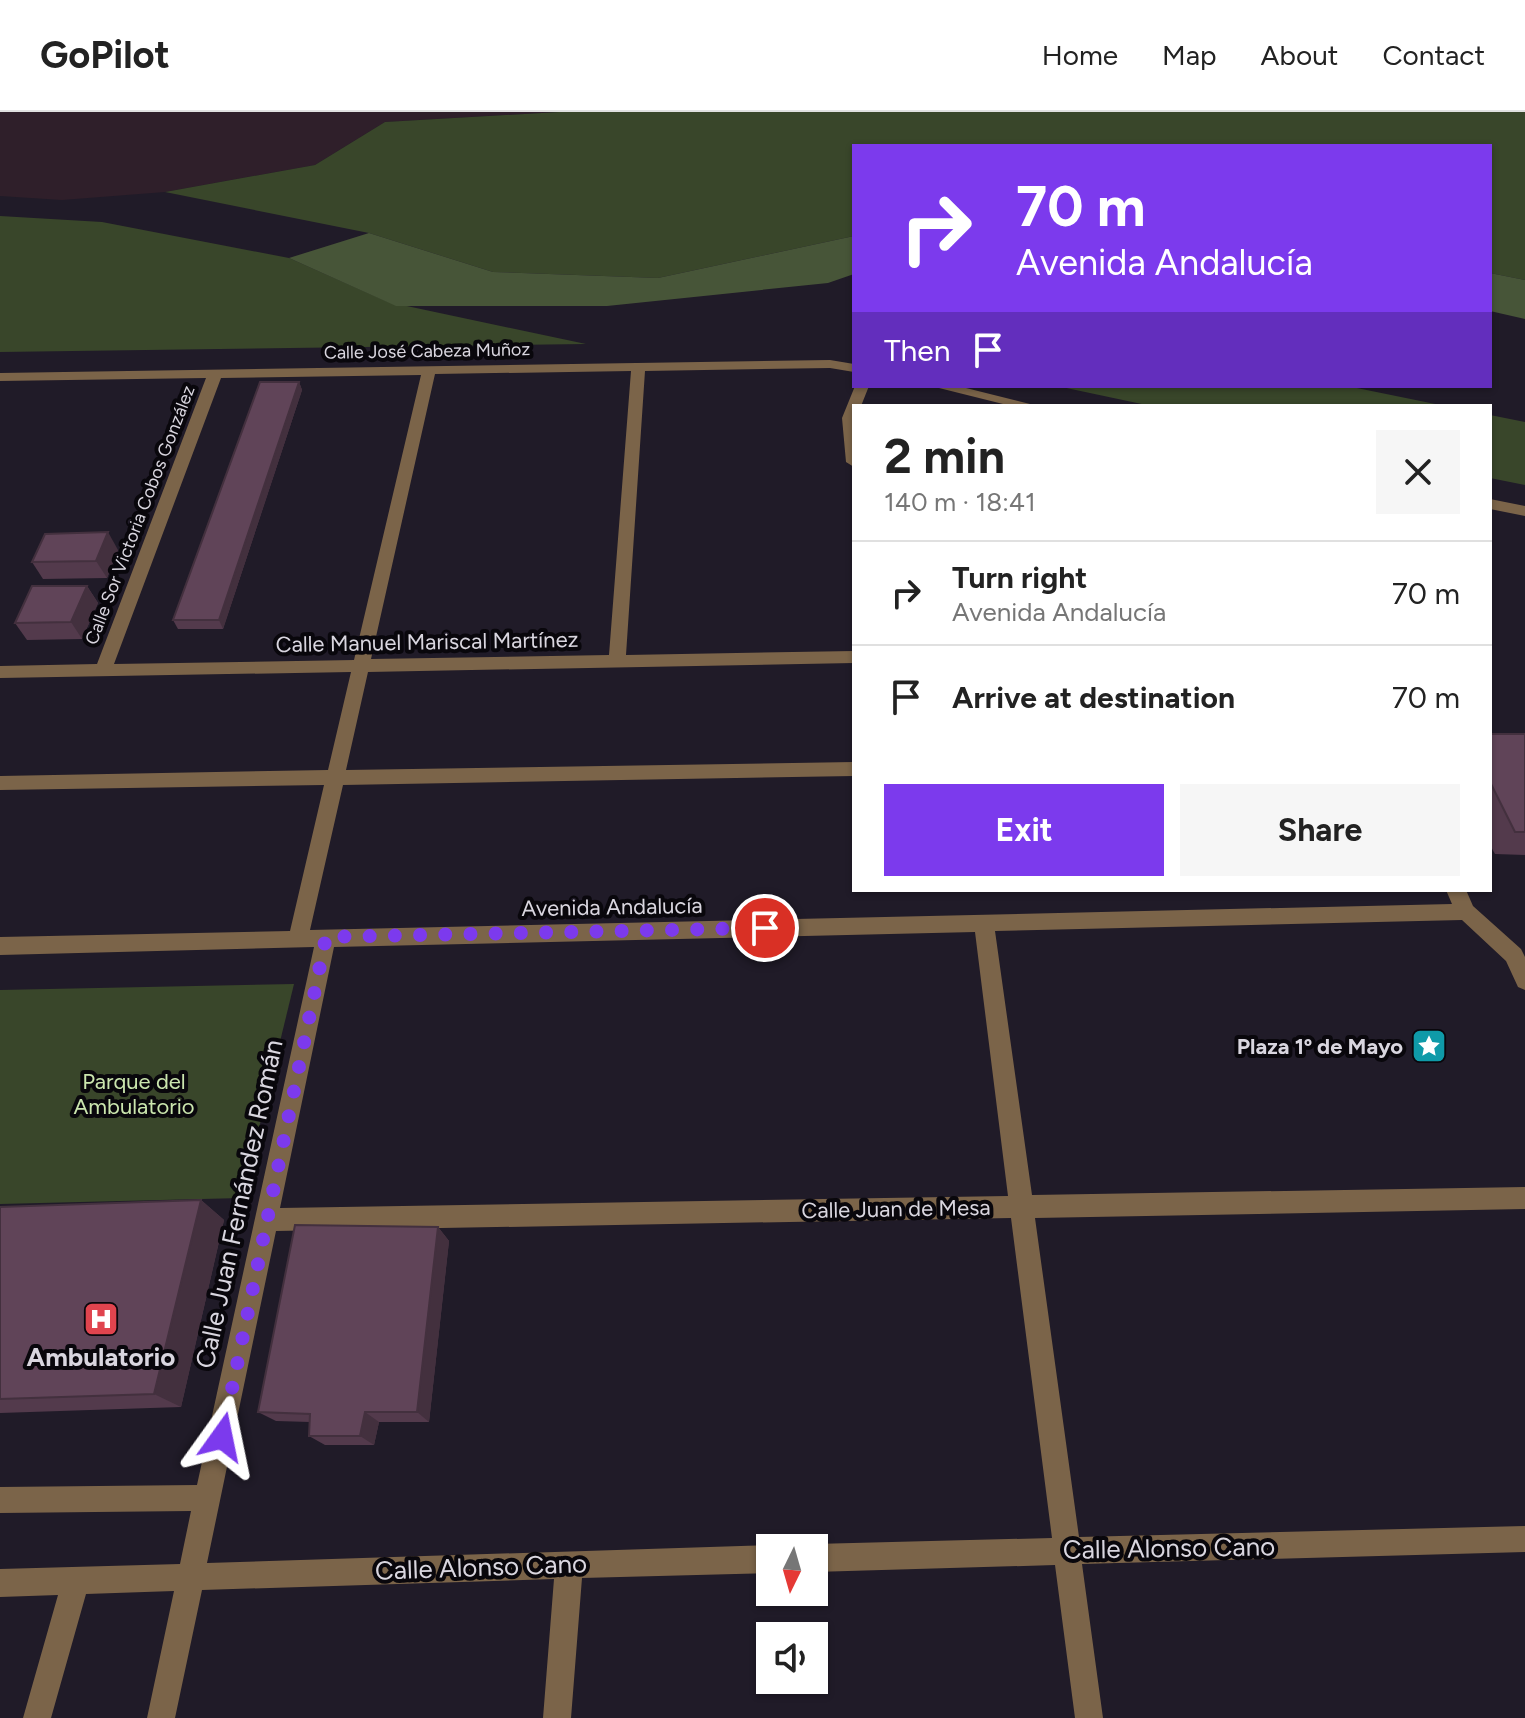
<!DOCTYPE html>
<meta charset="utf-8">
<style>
:root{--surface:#fff;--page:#f6f6f6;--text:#222;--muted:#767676;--line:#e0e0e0;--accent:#7c3aed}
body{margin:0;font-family:Figtree,sans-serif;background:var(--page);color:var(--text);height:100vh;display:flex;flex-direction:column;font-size:30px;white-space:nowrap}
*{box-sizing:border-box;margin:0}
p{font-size:26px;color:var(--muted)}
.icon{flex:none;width:44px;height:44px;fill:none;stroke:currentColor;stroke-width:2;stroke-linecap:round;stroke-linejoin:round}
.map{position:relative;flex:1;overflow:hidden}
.details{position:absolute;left:852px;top:292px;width:640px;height:488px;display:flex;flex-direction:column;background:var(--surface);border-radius:0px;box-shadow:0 2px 6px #0004}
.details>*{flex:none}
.top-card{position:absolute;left:852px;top:32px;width:640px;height:244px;border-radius:0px;box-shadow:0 2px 6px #0004;background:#7c3aed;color:#fff;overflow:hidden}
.needle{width:52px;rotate:185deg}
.buttons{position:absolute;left:756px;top:1422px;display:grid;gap:16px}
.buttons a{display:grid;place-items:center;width:72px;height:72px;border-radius:0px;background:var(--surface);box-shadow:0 2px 6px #0004;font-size:40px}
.pin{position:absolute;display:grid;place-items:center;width:68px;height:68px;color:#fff;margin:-34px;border:4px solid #fff;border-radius:50%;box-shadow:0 2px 8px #0007}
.me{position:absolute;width:88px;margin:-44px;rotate:12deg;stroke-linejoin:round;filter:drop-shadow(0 0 6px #0008)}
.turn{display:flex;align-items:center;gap:28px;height:168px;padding:0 32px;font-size:36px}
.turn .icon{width:104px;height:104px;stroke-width:2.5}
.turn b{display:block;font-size:56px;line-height:68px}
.then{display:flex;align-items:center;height:76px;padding:0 32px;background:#0003;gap:16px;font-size:30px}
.round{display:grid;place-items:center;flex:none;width:84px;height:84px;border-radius:0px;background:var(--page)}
.headline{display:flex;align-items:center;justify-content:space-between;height:136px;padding:0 32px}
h1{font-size:48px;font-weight:700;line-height:60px}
.button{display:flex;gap:16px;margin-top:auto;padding:16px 32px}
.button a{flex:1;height:92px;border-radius:0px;background:var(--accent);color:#fff;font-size:32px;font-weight:700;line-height:92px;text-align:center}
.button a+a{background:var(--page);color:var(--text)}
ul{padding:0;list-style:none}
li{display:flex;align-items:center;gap:24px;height:104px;padding:0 32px;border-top:2px solid var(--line)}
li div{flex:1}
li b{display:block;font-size:30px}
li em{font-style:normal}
header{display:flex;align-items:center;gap:48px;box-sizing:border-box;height:112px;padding:0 40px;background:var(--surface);border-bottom:2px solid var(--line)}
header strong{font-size:38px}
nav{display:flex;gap:44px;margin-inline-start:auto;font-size:28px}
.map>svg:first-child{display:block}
.industrial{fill:#2f1f2a}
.green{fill:#39462a}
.forest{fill:#475538}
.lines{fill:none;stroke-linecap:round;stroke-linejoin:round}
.minor{fill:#7b6449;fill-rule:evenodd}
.wall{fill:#533a4c}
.shaded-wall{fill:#43303e}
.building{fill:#604458;stroke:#43303e;stroke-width:2}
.route{stroke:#7c3aed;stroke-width:14;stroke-dasharray:0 25.2}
.labels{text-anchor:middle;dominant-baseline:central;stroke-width:8;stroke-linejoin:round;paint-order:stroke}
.far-street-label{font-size:18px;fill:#d9d6df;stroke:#09070c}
.street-label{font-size:22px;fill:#d9d6df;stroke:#09070c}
.poi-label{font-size:22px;font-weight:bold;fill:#d9d6df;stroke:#09070c;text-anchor:end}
.park-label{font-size:22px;fill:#cbe6ae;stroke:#09070c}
.near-street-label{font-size:26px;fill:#d9d6df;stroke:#09070c}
.near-poi-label{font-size:26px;font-weight:bold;fill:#d9d6df;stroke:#09070c}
</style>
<header>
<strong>GoPilot</strong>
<nav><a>Home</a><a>Map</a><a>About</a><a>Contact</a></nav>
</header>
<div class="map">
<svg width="1525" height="1606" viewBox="0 0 1525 1606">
<rect width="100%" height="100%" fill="#201b28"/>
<polygon class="industrial" points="0,0 559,0 385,10 315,53 165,80 62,88 0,84"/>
<g class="green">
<polygon points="559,0 1525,0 1525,168 1490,161 1490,34 854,34 854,124 658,166 493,160 369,121 165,80 315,53 385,10"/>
<polygon points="0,104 102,110 289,146 388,190 586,232 0,240"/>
<polygon points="1057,274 1347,274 1445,294 1151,294"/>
<polygon points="1490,303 1525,310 1525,373 1490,366"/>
<polygon points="294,872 242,1086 0,1092 0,878"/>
</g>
<g class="forest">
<polygon points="369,121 493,160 658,166 854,124 854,162 828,171 607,194 396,194 289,146"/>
<polygon points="1490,161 1525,168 1525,207 1490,199"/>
</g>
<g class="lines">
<g class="minor">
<path d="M830,248L854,252V260L830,256L645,259L626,543L854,539V551L368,560L346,658L854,650V664L343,673L310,818L1452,792L1446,778H1466L1473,794L1521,837L1525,845V878L1518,875L1506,849L1462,808L995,819L1032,1083L1525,1075V1097L1035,1106L1079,1425L1525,1414V1440L1082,1452L1103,1606H1075L1055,1453L814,1460V1436H805L814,1432L1052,1426L1011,1106L276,1119L207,1451L770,1433L776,1436H770V1461L582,1466L571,1606H543L554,1467L202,1478L175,1606H147L174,1479L86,1482L51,1606H23L58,1483L0,1485V1457L180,1452L191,1399L0,1401V1375L197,1373L314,835L0,843V825L290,819L324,673L0,678V664L328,658L351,560L0,566V554L97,552L206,266L0,269V261ZM631,259L609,543L371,547L435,262ZM421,263L354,548L114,552L221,266ZM975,820L1008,1084L280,1096L334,835Z"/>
<polygon points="855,274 869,274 861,294 854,294 854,355 846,350 842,306"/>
<polygon points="931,274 958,274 1038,294 1011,294"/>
<polygon points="1490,387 1525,394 1525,404 1490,397"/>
</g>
</g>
<g class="wall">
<polygon points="299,270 302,278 223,517 178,517 173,508"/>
<polygon points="118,438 107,466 43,467 32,450"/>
<polygon points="87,474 98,491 82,527 27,528 15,511"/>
<polygon points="1490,622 1525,622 1525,743 1495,742 1490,733"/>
<polygon points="201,1088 224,1108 181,1295 0,1301 0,1095"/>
<polygon points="438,1115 449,1129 429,1310 379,1310 374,1333 325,1333 309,1324 310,1310 276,1309 258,1300"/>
</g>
<g class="shaded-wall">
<polygon points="299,270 302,278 223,517 219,508"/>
<polygon points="108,420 118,438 107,466 96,449"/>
<polygon points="87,474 98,491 82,527 71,510"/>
<polygon points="201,1088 224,1108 181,1295 154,1282"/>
<polygon points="438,1115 449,1129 429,1310 417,1300"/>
<polygon points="365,1300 379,1310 374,1333 360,1324"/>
</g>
<g class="building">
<polygon points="260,270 299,270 219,508 173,508"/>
<polygon points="108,420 96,449 32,450 45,422"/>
<polygon points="32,474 87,474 71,510 15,511"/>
<polygon points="1490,622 1525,622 1525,720 1515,720 1490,670"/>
<polygon points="201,1088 154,1282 0,1287 0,1095"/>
<polygon points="295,1113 438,1115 417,1300 365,1300 360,1324 309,1324 310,1302 258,1300"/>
</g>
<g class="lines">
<polyline class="route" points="222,1325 326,825 765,816"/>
</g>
<defs>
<g id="sight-square" transform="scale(1.8)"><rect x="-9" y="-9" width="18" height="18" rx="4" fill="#0f9aa8" stroke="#09070c"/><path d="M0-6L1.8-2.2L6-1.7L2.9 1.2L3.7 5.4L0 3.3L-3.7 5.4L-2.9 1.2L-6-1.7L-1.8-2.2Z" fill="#fff"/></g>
<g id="hospital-square" transform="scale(1.8)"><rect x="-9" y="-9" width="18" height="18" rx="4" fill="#e0444e" stroke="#09070c"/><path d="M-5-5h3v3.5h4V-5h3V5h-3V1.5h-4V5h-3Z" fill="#fff"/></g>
</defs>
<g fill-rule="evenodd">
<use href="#sight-square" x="1429" y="934"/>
<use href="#hospital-square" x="101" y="1207"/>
</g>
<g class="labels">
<g class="far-street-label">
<text transform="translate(427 239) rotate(-1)">Calle José Cabeza Muñoz</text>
<text transform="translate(140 403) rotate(-69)">Calle Sor Victoria Cobos González</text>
</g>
<g class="street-label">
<text transform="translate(427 530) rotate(-1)">Calle Manuel Mariscal Martínez</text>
<text transform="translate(612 795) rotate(-1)">Avenida Andalucía</text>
<text transform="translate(896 1097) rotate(-1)">Calle Juan de Mesa</text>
</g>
<g class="poi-label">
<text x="1403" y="934">Plaza 1º de Mayo</text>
</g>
<g class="park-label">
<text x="134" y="969">Parque del<tspan x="134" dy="25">Ambulatorio</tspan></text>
</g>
<g class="near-street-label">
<text transform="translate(239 1092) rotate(-78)">Calle Juan Fernández Román</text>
<text transform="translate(1169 1436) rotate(-1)">Calle Alonso Cano</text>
<text transform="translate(481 1455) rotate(-2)">Calle Alonso Cano</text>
</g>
<g class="near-poi-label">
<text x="101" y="1245">Ambulatorio</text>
</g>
</g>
</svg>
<div class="buttons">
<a><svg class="needle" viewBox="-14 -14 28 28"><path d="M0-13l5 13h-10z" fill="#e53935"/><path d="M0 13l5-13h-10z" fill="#767676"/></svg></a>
<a><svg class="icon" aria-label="sound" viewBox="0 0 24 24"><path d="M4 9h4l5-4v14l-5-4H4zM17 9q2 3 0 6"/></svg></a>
</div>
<div class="pin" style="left:765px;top:816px;background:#d93025"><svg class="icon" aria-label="arrive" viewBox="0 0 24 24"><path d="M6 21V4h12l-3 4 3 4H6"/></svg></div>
<svg class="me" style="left:222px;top:1325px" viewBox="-20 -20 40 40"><path d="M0-17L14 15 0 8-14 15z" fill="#7c3aed" stroke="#fff" stroke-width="4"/></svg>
<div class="top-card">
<div class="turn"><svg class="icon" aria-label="right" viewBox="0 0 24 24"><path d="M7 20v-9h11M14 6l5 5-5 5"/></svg><div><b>70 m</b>Avenida Andalucía</div></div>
<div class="then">Then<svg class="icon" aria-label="arrive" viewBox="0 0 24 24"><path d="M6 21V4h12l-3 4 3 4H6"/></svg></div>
</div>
<section class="details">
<div class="headline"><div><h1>2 min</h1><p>140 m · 18:41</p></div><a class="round"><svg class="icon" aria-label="close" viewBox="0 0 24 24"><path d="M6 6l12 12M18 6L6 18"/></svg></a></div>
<ul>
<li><svg class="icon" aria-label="right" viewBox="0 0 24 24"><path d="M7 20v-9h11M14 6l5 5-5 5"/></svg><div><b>Turn right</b><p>Avenida Andalucía</p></div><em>70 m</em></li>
<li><svg class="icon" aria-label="arrive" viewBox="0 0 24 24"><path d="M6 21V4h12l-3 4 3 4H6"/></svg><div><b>Arrive at destination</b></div><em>70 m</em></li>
</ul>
<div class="button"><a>Exit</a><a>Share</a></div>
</section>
</div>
